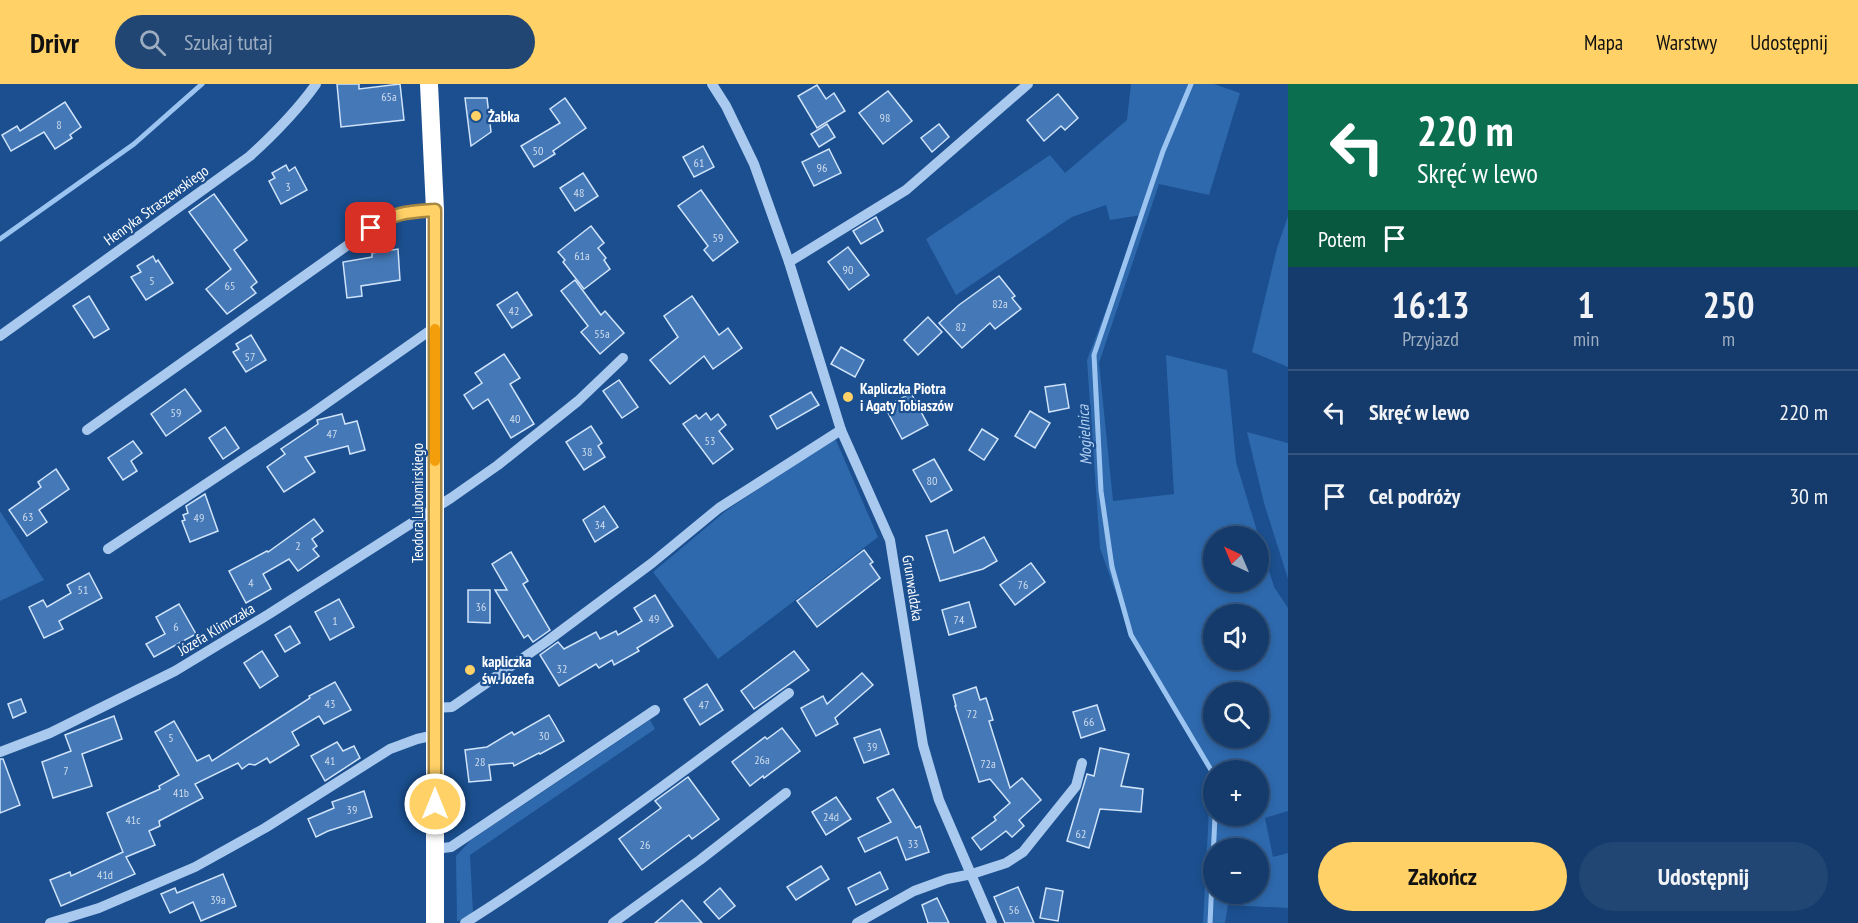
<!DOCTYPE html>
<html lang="pl">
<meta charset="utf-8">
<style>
:root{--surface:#143b6b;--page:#214673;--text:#f1f3f6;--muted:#9dadc1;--line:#33557e;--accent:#ffd166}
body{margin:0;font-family:"PT Sans Narrow",sans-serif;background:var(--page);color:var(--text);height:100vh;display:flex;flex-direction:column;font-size:22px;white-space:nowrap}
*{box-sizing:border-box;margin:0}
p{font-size:20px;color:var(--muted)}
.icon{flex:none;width:33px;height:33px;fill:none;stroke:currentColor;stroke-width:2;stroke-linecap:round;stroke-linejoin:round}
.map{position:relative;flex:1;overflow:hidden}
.side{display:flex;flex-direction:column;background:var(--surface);width:570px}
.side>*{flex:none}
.hud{background:#0b6e4f;color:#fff;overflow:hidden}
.needle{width:39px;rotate:316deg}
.tools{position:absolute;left:1203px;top:442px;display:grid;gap:12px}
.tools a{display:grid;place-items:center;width:66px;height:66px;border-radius:50%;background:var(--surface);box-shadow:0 3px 9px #0003,0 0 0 2px var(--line);font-size:30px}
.pin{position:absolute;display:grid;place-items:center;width:51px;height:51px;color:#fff;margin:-26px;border-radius:12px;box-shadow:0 3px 9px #0006}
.me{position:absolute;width:66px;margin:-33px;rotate:0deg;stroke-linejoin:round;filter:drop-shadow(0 0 4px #0008)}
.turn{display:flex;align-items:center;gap:21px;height:126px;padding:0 30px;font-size:27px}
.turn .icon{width:78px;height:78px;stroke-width:2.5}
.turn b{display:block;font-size:42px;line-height:51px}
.then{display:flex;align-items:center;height:57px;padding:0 30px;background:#0003;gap:12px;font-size:22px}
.eta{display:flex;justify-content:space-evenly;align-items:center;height:102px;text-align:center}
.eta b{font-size:36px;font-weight:600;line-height:42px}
.primary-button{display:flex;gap:12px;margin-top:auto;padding:12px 30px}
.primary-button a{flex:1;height:69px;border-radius:36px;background:var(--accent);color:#111;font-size:24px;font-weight:600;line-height:69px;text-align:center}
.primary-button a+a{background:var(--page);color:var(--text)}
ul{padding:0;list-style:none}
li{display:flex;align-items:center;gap:18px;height:84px;padding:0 30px;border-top:2px solid var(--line)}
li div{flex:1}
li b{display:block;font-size:22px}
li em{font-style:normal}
header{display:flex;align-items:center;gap:36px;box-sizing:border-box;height:84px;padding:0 30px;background:var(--accent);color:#111}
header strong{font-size:28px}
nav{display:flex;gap:33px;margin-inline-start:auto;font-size:21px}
.search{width:420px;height:54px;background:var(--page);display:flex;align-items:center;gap:15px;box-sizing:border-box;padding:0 21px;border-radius:33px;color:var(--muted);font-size:22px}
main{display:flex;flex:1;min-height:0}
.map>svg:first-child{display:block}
.green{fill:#2e69ad;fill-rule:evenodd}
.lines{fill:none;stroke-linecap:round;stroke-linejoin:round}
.stream{stroke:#9cc4f0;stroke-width:5}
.building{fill:#4478b7;stroke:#cfe3fa;stroke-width:1.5}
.minor{stroke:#a9c9ee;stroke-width:10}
.highway{stroke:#fff;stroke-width:18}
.route-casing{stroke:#a68842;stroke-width:15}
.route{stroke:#ffd166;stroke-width:10}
.slow{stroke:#f59e0b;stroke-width:10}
.poi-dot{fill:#ffd166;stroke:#1b4f8f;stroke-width:2}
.labels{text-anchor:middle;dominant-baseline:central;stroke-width:4.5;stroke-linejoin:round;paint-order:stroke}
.number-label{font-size:12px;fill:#d0dded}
.poi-label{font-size:15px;font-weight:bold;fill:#fff;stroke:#1b4f8f;text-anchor:start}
.street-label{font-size:15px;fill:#fff;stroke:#1b4f8f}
.water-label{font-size:16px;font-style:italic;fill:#b5d3f5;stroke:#1b4f8f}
</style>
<header>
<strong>Drivr</strong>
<div class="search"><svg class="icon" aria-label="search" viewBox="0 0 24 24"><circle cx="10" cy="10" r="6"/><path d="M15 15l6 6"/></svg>Szukaj tutaj</div>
<nav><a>Mapa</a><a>Warstwy</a><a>Udostępnij</a></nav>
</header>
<main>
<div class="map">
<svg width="1288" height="839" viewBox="0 0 1288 839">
<rect width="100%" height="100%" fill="#1b4f8f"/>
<g class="green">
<path d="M1131,0H1214L1240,9L1209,111L1159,100L1099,279L1113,417L1174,410L1166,271L1227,286L1236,378L1274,503L1288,524V727L1265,734L1273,773L1288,769V824L1228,821L1225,839H1203L1211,688L1133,558L1100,464L1087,276L1142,131L1110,136L1106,121L1072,133L956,211L926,155L1050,71L1065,89L1127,36ZM1214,453H1258V498H1214ZM1214,531H1258V576H1214ZM1214,609H1258V654H1214ZM1214,687H1258V732H1214ZM1214,765H1258V810H1214Z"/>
<polygon points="1288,132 1288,283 1252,268 1277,164"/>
<polygon points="1247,348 1288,359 1288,495 1264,419"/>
<polygon points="835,354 878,453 718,575 653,488 727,426"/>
<polygon points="0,427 44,496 0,517"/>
<polygon points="650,636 655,645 470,771 473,829 467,836 457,837 456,772 471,756"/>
</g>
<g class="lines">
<g class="stream">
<polyline points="1191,0 1163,67 1094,271 1101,407 1112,483 1131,551 1214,691"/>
<polyline points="0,155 134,60 202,0"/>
<polyline points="1210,839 1215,732"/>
</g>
</g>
<g class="building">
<polygon points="337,0 359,0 359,5 400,0 404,36 341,43"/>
<polygon points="817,1 826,15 834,9 845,27 817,44 798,12"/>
<polygon points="888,7 912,37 883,60 859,29"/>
<polygon points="1058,10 1078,34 1065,46 1061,42 1044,57 1027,36"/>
<polygon points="465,14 487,14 491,48 471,62"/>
<polygon points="565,14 586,44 553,67 555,70 534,83 521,62 560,39 550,25"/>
<polygon points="65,18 81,43 70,51 72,54 55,65 44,48 11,67 2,51 17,42 20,47"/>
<polygon points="827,40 835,53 819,63 811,50"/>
<polygon points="939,40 949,53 932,68 921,54"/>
<polygon points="703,62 714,83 694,93 683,73"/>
<polygon points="829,65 841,89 814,102 802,78"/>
<polygon points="286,81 289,87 295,83 307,106 281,120 269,97 275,94 272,89"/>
<polygon points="583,89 598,112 575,127 560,104"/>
<polygon points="701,106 738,158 713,177 704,166 708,162 678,122"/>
<polygon points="214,110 247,156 234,166 257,198 251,203 256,209 227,230 206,205 231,185 189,128"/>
<polygon points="876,133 883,147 861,160 853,147"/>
<polygon points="591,142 604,159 598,164 606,174 604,176 610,185 584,205 563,178 565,176 558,168"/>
<polygon points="848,163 869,191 849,206 828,178"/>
<polygon points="398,165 400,196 361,202 362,212 347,214 343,178 372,173 372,169"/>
<polygon points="153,172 156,178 158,176 173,199 146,216 131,193 141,188 137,182"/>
<polygon points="999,192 1015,212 1012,214 1021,225 995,245 990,239 962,264 939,239 959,221"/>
<polygon points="575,196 601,231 605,227 624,249 600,270 581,248 588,242 561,207"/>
<polygon points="517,208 532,231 512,244 497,221"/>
<polygon points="89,212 109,245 94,254 73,222"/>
<polygon points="692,212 719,251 728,244 742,264 713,285 704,272 670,300 650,276 678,253 664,232"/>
<polygon points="928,233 942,248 918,271 904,256"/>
<polygon points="251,251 266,276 246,288 233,268 239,265 236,260"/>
<polygon points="841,263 864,276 855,293 831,280"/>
<polygon points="504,270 520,294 510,300 534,340 511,354 488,315 473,325 464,311 482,299 475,289"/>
<polygon points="619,296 638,323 622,334 603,307"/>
<polygon points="1065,300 1069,324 1049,328 1045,303"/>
<polygon points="185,305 201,327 166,352 151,330"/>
<polygon points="811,308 819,321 777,345 770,332"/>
<polygon points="911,309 928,341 902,355 885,323"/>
<polygon points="1030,327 1050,339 1035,364 1015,352"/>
<polygon points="706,329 711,336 718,330 726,341 719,347 733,365 713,380 683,340 696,331 699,335"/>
<polygon points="342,330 345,340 357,337 365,366 350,370 348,362 305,373 315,388 284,408 267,383 285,370 281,365 318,340 317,336"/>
<polygon points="591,342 602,359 598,362 605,373 584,386 566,358"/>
<polygon points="225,343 239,364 223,375 209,354"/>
<polygon points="982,345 998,355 984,376 969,366"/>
<polygon points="133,357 142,369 131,377 137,387 123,396 108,374"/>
<polygon points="934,375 952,406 931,418 913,386"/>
<polygon points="56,385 69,405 39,426 47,438 27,452 9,426 41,403 38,398"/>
<polygon points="205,410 218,447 190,458 182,437 185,436 183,431 188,429 186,422"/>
<polygon points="604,422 618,443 595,458 583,436"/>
<polygon points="314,435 323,447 312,455 317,462 313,465 319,472 298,487 289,475 263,490 271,505 246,519 229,487 267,467 268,468"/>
<polygon points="947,446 954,469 984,453 997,477 983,485 940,497 926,452"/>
<polygon points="864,466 873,478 870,480 880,494 817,543 797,517"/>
<polygon points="511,468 528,497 523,500 550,546 533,558 528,551 524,554 495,506 507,506 492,480"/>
<polygon points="1031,479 1045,498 1015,521 1000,501"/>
<polygon points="89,489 102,514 59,537 63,545 44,554 29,523 43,516 47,523 71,509 67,501"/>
<polygon points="468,506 490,506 490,539 468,538"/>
<polygon points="655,511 673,542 637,564 639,567 614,581 612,576 599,584 596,580 559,602 540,571 558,558 564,565 596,548 600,555 616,547 618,551 642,537 634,524"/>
<polygon points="339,515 354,543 330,556 315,528"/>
<polygon points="969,518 976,543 949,551 942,526"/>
<polygon points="179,520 196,550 154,573 146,560 165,550 156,533"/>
<polygon points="290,542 300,559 285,568 275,551"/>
<polygon points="262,567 278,592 260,604 244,579"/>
<polygon points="794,567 809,586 754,625 741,607"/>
<polygon points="862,589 873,601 835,634 838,640 816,652 801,624 823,612 827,620"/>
<polygon points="335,598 351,626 324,640 319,632 292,648 299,661 270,679 267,674 255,681 249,680 242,685 238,679 195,700 203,714 159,737 160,742 149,747 155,761 126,773 135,790 61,822 50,796 70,788 71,792 123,768 107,729 160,705 159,702 179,691 155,648 174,637 197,677 209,671 212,677 310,614 309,612"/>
<polygon points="707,600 723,626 700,641 684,615"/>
<polygon points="976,603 980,616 986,614 993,636 989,637 1010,704 1022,694 1041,716 1019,736 1024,742 1012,753 1006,747 981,766 972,754 996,736 994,733 1010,719 990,695 979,698 955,622 956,622 953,611"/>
<polygon points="21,615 26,628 13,634 8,620"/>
<polygon points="1097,621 1105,646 1081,654 1073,628"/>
<polygon points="549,631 564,657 540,670 539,669 514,682 513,679 489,681 491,696 469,698 465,666 487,663 512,648 514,651"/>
<polygon points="114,632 122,655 82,670 92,702 53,714 42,678 71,667 65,651"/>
<polygon points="782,644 800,667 764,694 763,692 750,702 732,678 765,653 767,655"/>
<polygon points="880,645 889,670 864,679 854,654"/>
<polygon points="337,658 343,667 354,662 360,674 325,697 311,672"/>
<polygon points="1100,664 1129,670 1121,702 1143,705 1141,728 1100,725 1089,764 1067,757 1087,690 1094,692"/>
<polygon points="0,675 3,675 20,721 0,729"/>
<polygon points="688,693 719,735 692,755 689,751 642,786 619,755 661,724 655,717"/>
<polygon points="893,705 916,744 920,742 929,768 906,776 897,753 865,768 858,754 891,738 877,714"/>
<polygon points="364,707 372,733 328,747 316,753 308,735 334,724 332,718"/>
<polygon points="836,713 851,735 826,751 812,728"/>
<polygon points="821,782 829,795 796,816 787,803"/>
<polygon points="880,788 888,805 856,821 848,804"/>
<polygon points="223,790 236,822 201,837 193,818 170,829 161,810 175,804 177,809"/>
<polygon points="1018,803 1034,839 1005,839 994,813"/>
<polygon points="720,804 735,822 719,835 704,818"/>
<polygon points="1046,804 1063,807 1058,837 1040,834"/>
<polygon points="937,814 949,839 928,839 922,821"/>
<polygon points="682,816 702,839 655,839"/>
</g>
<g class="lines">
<g class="minor">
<polyline points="712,0 726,22 754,80 789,178 841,346 890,456 923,661 939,716 992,839"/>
<polyline points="789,178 906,106 1028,0"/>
<path d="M0,252L250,72C274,50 297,27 316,0"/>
<polyline points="87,346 386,134 399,129 435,126"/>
<polyline points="108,465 307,333 435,243"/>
<polyline points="435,624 452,623 546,558 652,479 719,424 841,346"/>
<polyline points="0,668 50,649 175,587 269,530 451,414 498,381 578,317 623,274"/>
<polyline points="435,765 451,763 655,626"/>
<polyline points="50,839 99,824 195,783 265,744 390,665 417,655 435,651"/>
<path d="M465,839C577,768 682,688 789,609"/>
<polyline points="613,839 700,776 786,709"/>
<polyline points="857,839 914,807 947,795 972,790 1006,779 1023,768 1076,702 1082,679"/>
</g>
<polyline class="highway" points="429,0 435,126 435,839"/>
</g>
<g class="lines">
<g class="route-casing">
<path id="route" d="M371,144C396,128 407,128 435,126V720"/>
</g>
<use href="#route" class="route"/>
<polyline class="slow" points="435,245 435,377"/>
</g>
<g class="poi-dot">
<circle cx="476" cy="32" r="6"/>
<circle cx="848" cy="313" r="6"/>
<circle cx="470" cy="586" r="6"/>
</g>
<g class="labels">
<g class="number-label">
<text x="389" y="12">65a</text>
<text x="885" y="33">98</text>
<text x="59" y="40">8</text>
<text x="538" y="66">50</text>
<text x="699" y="78">61</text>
<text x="822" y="83">96</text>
<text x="288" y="102">3</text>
<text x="579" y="108">48</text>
<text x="718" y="153">59</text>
<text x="582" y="171">61a</text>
<text x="848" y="185">90</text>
<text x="152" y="196">5</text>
<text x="230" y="201">65</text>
<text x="1000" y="219">82a</text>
<text x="514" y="226">42</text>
<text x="961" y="242">82</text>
<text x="602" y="249">55a</text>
<text x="250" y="272">57</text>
<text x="176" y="328">59</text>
<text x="515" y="334">40</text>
<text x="332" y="349">47</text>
<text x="710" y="356">53</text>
<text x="587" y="367">38</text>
<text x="932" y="396">80</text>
<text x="28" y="432">63</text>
<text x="199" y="433">49</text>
<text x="600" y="440">34</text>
<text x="298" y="461">2</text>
<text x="251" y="498">4</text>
<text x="1023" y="500">76</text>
<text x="83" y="505">51</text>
<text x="481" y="522">36</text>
<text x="654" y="534">49</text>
<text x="959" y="535">74</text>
<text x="335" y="536">1</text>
<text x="176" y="542">6</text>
<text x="562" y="584">32</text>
<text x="330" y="619">43</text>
<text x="704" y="620">47</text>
<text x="972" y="629">72</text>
<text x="1089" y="637">66</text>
<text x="544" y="651">30</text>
<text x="171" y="653">5</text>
<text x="872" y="662">39</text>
<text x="762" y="675">26a</text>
<text x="330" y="676">41</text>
<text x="480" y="677">28</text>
<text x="988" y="679">72a</text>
<text x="66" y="686">7</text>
<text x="181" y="708">41b</text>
<text x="352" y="725">39</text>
<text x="831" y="732">24d</text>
<text x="133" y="735">41c</text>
<text x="1081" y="749">62</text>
<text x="913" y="759">33</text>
<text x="645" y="760">26</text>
<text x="105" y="790">41d</text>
<text x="218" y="815">39a</text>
<text x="1014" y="825">56</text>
</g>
<g class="poi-label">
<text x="488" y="32">Żabka</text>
<text x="860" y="304">Kapliczka Piotra<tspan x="860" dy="17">i Agaty Tobiaszów</tspan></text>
<text x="482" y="577">kapliczka<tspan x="482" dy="17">św. Józefa</tspan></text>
</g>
<g class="street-label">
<text transform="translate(156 121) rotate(-36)">Henryka Straszewskiego</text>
<text transform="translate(417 419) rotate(-90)">Teodora Lubomirskiego</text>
<text transform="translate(913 504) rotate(81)">Grunwaldzka</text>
<text transform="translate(216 545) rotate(-31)">Józefa Klimczaka</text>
</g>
<g class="water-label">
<text transform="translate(1084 351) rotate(-93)">Mogielnica</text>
</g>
</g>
</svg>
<div class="tools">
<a><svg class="needle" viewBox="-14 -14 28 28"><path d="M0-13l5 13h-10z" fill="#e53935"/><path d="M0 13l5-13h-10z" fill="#9dadc1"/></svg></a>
<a><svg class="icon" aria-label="sound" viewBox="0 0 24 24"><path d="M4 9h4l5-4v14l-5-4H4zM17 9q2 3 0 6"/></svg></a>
<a><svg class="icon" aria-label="search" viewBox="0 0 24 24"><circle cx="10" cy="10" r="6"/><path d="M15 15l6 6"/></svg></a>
<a>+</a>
<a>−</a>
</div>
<div class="pin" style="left:371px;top:144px;background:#d93025"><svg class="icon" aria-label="arrive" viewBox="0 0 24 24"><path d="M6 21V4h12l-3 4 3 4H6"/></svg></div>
<svg class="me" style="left:435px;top:720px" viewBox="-20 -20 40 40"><circle r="17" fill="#ffd166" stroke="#fff" stroke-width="3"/><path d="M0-11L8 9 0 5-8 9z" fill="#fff"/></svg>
</div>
<section class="side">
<div class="hud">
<div class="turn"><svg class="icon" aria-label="left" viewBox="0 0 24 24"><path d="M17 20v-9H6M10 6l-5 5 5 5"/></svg><div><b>220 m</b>Skręć w lewo</div></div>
<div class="then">Potem<svg class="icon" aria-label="arrive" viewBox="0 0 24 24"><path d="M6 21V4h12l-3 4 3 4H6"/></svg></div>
</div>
<div class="eta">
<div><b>16:13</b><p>Przyjazd</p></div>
<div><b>1</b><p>min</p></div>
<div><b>250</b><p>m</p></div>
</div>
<ul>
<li><svg class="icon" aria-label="left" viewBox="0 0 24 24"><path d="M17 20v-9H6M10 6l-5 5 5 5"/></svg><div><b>Skręć w lewo</b></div><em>220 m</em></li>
<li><svg class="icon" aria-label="arrive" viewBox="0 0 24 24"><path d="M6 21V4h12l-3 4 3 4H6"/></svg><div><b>Cel podróży</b></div><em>30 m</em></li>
</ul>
<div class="primary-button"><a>Zakończ</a><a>Udostępnij</a></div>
</section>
</main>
